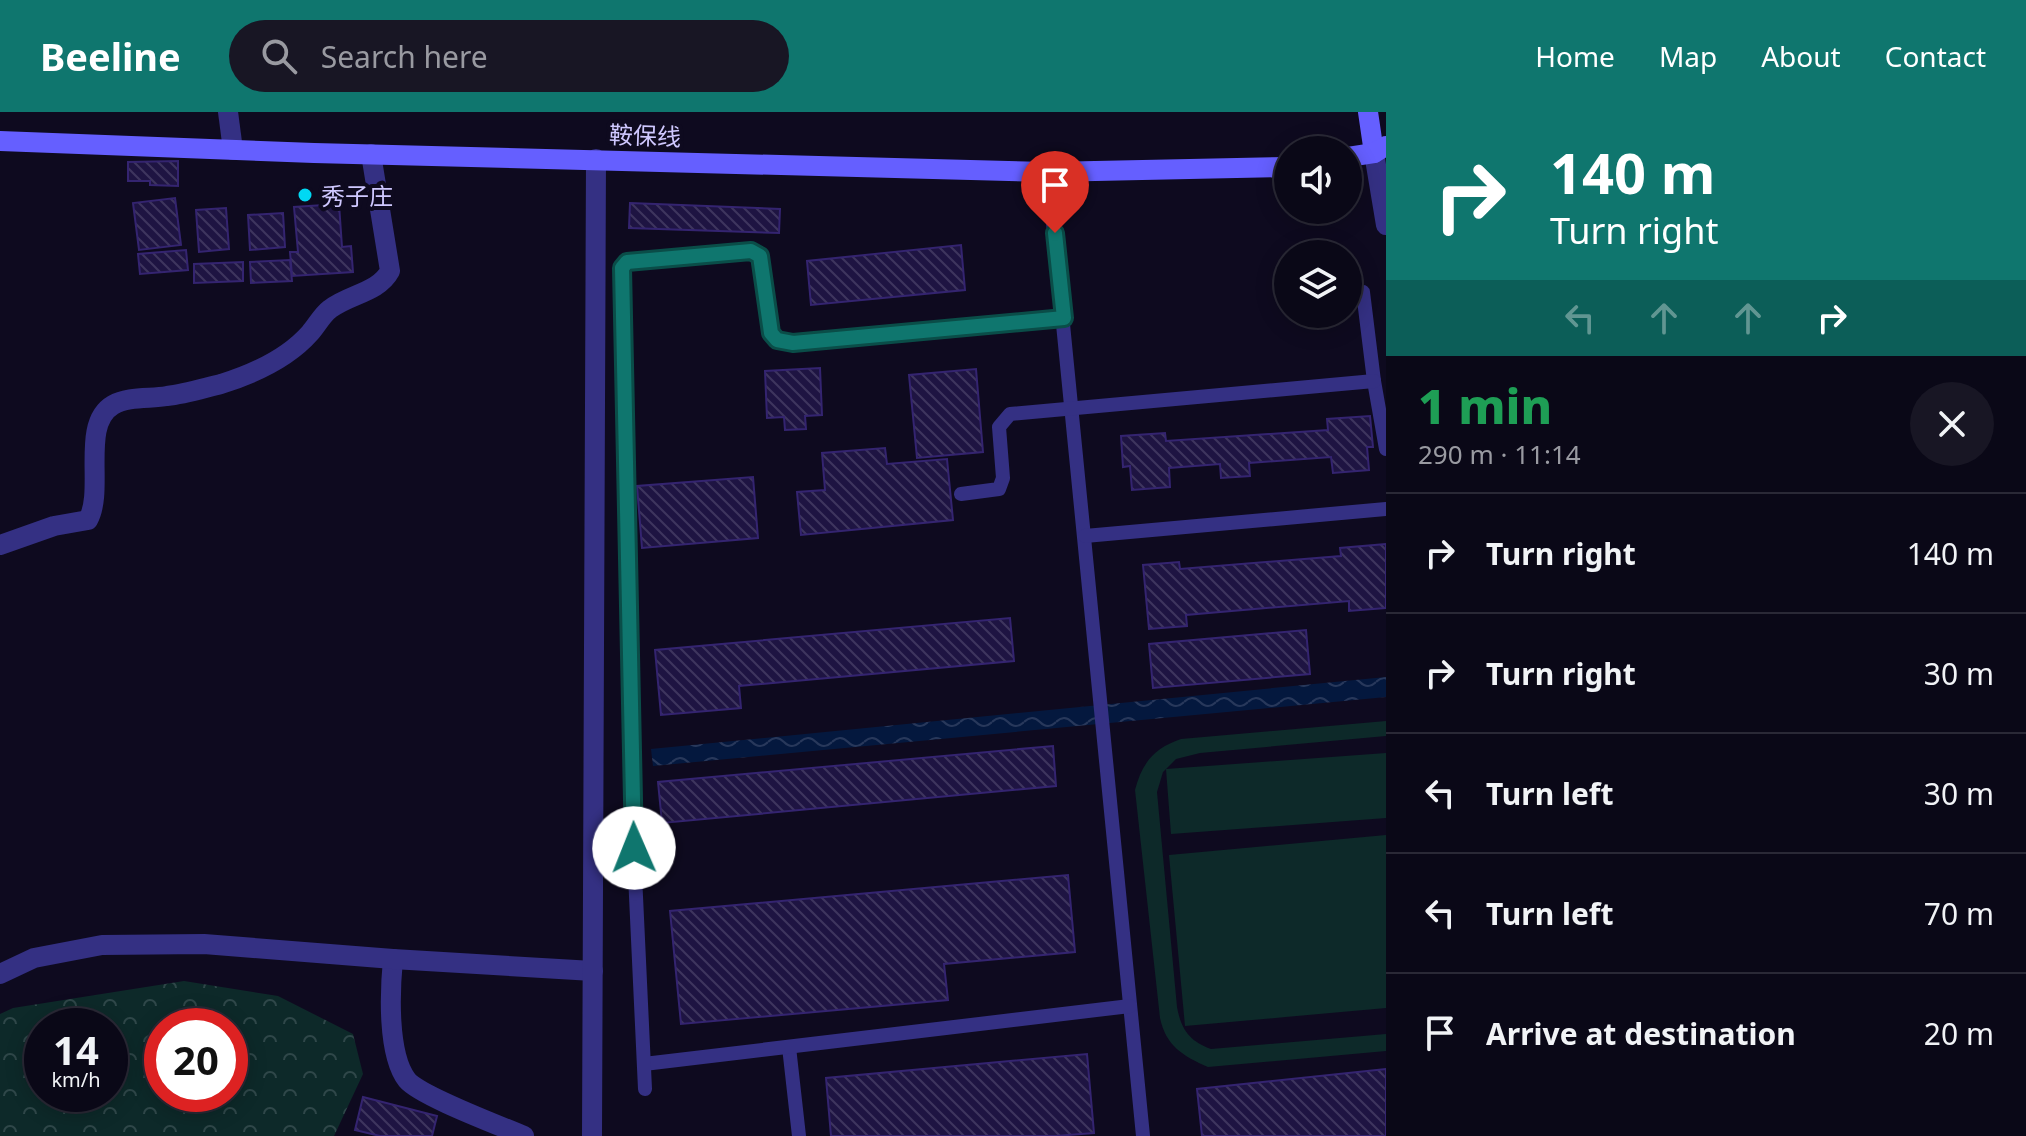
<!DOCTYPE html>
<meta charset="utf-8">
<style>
:root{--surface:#0a0817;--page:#181624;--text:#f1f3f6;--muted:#999aa1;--line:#2a2936;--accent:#0f766e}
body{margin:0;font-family:"Noto Sans","Noto Sans SC",sans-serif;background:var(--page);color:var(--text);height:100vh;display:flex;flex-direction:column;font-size:30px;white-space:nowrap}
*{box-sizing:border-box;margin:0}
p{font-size:26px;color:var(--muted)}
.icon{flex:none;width:44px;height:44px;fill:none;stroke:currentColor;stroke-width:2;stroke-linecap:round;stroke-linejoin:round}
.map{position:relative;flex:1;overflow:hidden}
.drawer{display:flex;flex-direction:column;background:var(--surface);width:640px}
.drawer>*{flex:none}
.hud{background:#0f766e;color:#fff;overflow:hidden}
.fabs{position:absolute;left:1274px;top:24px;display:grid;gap:16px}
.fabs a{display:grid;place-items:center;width:88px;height:88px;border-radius:50%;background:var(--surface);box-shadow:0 4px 20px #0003,0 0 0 2px var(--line);font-size:40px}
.speed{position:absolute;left:24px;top:896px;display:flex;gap:16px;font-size:40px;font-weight:700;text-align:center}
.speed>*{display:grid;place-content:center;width:104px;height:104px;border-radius:50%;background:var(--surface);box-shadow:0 4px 20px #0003,0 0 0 2px var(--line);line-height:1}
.speed small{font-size:20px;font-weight:400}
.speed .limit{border:12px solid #d22;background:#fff;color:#111}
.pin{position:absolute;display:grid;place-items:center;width:68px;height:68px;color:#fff;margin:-82px -34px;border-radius:50% 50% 50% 0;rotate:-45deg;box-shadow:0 0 8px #0007}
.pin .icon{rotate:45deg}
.me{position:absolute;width:88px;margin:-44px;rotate:359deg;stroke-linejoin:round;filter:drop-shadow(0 0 6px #0008)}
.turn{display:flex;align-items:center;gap:28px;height:168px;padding:0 32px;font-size:36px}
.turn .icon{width:104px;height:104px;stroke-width:2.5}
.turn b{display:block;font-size:56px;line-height:68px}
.lanes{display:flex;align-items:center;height:76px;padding:0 32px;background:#0003;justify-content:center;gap:40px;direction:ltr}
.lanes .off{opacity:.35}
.round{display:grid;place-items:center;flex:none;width:84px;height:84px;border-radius:42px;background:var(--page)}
.summary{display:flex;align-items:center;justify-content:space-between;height:136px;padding:0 32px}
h1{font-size:48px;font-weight:800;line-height:60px;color:#1e9e55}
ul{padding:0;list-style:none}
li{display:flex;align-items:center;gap:24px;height:120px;padding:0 32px;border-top:2px solid var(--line)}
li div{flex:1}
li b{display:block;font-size:30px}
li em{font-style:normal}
header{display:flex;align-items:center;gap:48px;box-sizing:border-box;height:112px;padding:0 40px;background:var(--accent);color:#fff}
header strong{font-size:38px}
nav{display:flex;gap:44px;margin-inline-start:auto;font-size:28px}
.search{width:560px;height:72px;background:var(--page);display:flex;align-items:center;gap:20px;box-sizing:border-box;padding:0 28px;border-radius:44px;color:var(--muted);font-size:30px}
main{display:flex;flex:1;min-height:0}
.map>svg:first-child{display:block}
.forest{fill:url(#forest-crowns);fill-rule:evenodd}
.pitch{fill:#0d2929}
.water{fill:url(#water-waves)}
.building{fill:url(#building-back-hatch);stroke:#342470;stroke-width:2}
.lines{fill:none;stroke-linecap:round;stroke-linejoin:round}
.service{stroke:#343083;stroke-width:14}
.minor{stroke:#343083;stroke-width:20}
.secondary{stroke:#655fff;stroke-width:20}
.route-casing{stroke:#0a4d48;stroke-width:20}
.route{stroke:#0f766e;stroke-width:14}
.poi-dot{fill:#00d8f3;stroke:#0e0a1f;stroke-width:3}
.labels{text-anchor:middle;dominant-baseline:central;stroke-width:8;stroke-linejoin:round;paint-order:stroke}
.street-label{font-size:24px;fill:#cfc8ff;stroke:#0e0a1f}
.poi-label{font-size:24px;fill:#cfc8ff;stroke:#0e0a1f;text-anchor:start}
</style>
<header>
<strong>Beeline</strong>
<div class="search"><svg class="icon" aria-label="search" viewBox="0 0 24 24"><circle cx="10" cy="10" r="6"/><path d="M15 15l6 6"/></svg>Search here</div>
<nav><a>Home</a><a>Map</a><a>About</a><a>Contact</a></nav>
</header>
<main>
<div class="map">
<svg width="1386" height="1024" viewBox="0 0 1386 1024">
<defs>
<pattern id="forest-crowns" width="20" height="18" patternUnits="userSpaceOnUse" patternTransform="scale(2)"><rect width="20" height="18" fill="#0d2929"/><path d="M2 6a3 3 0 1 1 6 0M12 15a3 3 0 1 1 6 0" fill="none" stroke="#2f4749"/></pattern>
<pattern id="water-waves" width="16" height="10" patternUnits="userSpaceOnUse" patternTransform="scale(2)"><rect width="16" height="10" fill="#04183e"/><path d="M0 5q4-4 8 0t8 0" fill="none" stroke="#28385b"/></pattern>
<pattern id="building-back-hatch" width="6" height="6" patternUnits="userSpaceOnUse" patternTransform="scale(2)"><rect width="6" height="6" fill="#1e1442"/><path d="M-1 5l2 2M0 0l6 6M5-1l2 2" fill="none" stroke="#3e355e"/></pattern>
</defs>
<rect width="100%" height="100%" fill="#0e0a1f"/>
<path class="forest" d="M184,869L278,884L353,922L363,962L334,1024H0V902L13,896ZM42,914H110V982H42ZM162,914H230V982H162Z"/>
<g class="pitch">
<path d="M1386,609V624L1200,641L1176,647L1166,657L1386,641V706L1171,722L1166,657L1163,660L1157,680L1177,895C1181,917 1189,929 1211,937L1386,922V939L1208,955C1183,944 1166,934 1160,906L1135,678C1142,651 1154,636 1181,627Z"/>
<polygon points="1386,723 1386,896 1185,914 1169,743"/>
</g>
<polygon class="water" points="1386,565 1386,585 653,654 651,637"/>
<g class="building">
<polygon points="178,49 178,74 150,73 150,69 128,69 128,50"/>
<polygon points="175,86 181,133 139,138 133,91"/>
<polygon points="630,91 780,97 779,121 629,116"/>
<polygon points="339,92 342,135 351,134 353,160 292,164 290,140 298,140 294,95"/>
<polygon points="226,96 229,137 199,140 196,98"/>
<polygon points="283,101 285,135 250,138 248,103"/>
<polygon points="961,133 965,178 811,193 807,149"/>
<polygon points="186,138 188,158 140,162 138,142"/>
<polygon points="290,148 292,169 251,171 250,150"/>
<polygon points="243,150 243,169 194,171 194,152"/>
<polygon points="820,256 822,303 805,304 806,317 785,318 784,305 767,306 765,259"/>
<polygon points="976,257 983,340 917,346 909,263"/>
<polygon points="1370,304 1373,335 1367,335 1369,358 1333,361 1331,345 1249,351 1250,364 1221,366 1220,352 1169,356 1170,375 1132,378 1130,354 1123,355 1121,324 1165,321 1166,329 1328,318 1327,307"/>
<polygon points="885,336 887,352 947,347 953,408 801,423 797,380 825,378 822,341"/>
<polygon points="753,365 758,426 642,436 637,374"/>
<polygon points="1386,432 1386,496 1349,499 1349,489 1186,503 1187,514 1149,517 1143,453 1179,450 1180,457 1341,444 1340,436"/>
<polygon points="1010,506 1014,549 739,574 741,596 661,603 655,538"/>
<polygon points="1306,518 1310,562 1153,576 1149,532"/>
<polygon points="1053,634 1056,674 662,711 658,670"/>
<polygon points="1068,763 1075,840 944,852 948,888 681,912 670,799"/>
<polygon points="1087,942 1094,1021 1056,1024 831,1024 826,966"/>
<polygon points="1386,957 1386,1024 1202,1024 1197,977"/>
<polygon points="363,985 437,1004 432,1024 380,1024 355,1018"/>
</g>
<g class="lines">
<g class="service">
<polyline points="1048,60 1143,1024"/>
<polyline points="1363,180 1374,269 1386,337"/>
<polyline points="961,382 999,377 1003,366 999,315 1010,302 1374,269"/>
<polyline points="1085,424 1386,397"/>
<polyline points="789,935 799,1024"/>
<polyline points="644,952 1130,894"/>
<polyline points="645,977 635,763 622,156 627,150 751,139 760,144 771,221 777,228 793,231 1064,206"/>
</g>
<g class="minor">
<polyline points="228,0 233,38"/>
<polyline points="1374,41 1386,113"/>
<path d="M0,433L54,414L88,408C105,378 80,312 113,293C128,284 151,287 167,284C185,282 204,276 221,272C253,262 288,246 310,221C317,213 322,203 330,197C349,182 378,181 390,159L371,42"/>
<path d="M393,847C390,878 387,942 407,968C420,984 501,1014 524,1024"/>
<polyline points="0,862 34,846 102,833 204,832 393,847 593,859"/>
<polyline points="592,1024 596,47"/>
</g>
<g class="secondary">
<polyline points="1368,0 1374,41"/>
<polyline points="0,29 314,41 1048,60 1288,55"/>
<polyline points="1348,45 1374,41 1386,34"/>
</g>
</g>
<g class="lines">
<g class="route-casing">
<polyline id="route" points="634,736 622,156 627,150 751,139 760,144 771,221 777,228 793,231 1064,206 1055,121"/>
</g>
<use href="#route" class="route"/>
</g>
<circle class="poi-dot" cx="305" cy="83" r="8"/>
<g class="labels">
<g class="street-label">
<text transform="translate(645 23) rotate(2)">鞍保线</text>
</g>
<g class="poi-label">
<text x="321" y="83">秀子庄</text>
</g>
</g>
</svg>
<div class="fabs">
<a><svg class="icon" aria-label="sound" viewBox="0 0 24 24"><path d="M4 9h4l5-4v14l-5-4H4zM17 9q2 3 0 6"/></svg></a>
<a><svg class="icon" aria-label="layers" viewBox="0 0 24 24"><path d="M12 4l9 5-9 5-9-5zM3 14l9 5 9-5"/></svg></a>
</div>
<div class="speed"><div>14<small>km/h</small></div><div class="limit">20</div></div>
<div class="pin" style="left:1055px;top:121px;background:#d93025"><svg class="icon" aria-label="arrive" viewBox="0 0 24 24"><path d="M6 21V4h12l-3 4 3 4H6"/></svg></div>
<svg class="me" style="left:634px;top:736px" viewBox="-20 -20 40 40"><circle r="19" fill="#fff"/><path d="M0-13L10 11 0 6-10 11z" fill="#0f766e"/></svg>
</div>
<section class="drawer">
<div class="hud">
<div class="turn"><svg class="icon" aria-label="right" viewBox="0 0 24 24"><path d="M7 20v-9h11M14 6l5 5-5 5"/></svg><div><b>140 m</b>Turn right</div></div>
<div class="lanes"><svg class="icon off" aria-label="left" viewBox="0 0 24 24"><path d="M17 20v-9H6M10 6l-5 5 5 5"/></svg><svg class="icon off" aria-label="ahead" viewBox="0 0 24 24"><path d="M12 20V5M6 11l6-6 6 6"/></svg><svg class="icon off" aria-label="ahead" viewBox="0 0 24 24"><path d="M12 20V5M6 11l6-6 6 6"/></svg><svg class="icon" aria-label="right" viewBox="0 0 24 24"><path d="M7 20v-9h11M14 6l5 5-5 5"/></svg></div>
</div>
<div class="summary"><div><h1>1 min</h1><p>290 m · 11:14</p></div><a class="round"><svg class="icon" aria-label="close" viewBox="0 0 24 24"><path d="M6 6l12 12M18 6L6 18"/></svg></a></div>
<ul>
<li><svg class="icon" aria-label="right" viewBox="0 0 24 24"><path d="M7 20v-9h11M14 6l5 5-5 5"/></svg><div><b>Turn right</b></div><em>140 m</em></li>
<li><svg class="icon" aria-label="right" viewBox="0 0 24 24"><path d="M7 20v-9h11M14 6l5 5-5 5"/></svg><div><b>Turn right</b></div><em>30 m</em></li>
<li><svg class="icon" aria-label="left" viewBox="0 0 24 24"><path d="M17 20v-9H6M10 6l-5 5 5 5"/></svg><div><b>Turn left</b></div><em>30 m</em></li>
<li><svg class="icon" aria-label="left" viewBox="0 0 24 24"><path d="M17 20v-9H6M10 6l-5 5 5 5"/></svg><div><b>Turn left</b></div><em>70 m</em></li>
<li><svg class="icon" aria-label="arrive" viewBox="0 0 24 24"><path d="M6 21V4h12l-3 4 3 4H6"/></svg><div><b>Arrive at destination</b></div><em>20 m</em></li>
</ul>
</section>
</main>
